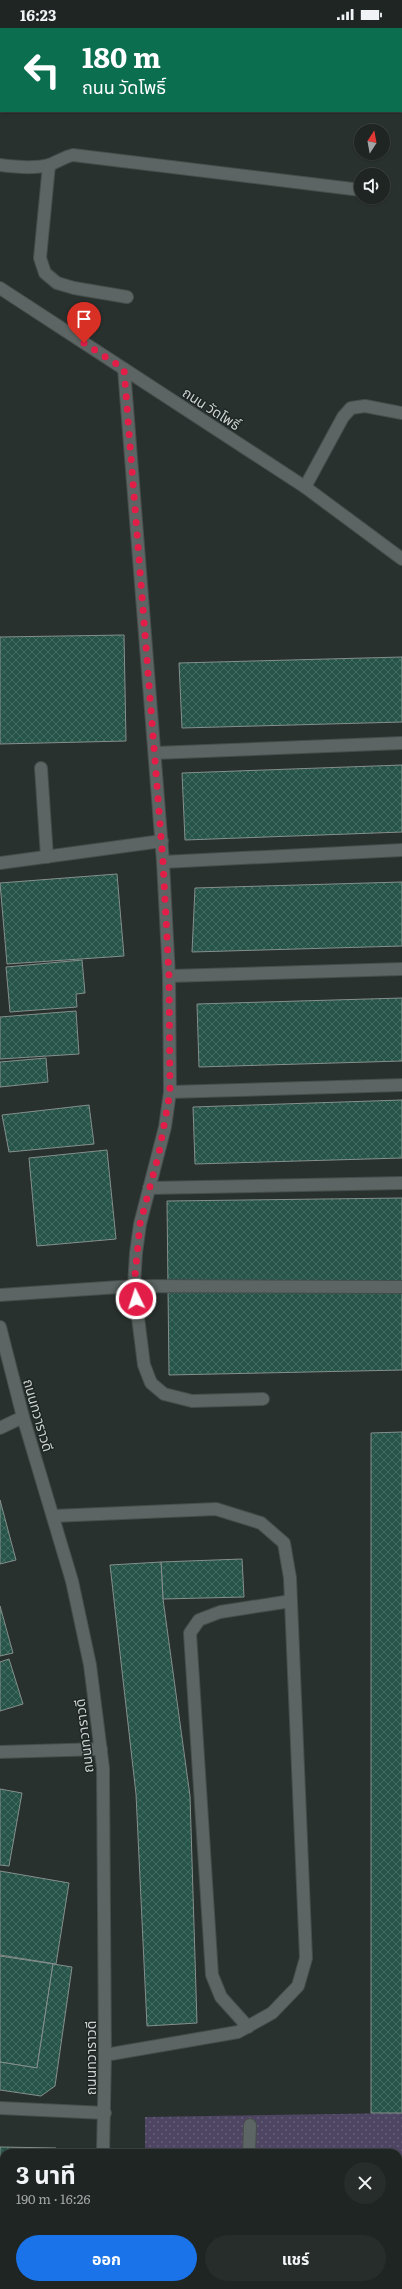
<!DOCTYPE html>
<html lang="th">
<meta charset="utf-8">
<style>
:root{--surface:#1f2523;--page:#272d2b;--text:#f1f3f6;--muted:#a1a5a6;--line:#3c4241;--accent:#1a73e8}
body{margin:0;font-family:Literata,"Noto Sans Thai",serif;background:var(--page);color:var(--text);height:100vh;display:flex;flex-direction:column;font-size:15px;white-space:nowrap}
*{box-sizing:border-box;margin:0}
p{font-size:13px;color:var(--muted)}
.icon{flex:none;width:22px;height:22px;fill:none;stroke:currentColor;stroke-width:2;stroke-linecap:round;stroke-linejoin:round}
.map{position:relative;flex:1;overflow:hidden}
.sheet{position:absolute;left:0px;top:2121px;width:402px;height:140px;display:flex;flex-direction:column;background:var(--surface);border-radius:12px 12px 0 0;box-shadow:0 1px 3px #0004,0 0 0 1px var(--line)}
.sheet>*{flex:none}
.hud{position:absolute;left:0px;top:0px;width:402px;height:84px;box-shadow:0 1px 3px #0004,0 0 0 1px var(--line);background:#0b6e4f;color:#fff;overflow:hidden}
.needle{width:26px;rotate:11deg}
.tools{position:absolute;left:354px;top:96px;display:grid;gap:8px}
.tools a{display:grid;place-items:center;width:36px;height:36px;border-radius:50%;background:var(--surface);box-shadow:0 1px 3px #0004,0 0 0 1px var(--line);font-size:20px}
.pin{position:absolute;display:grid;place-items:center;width:34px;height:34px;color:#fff;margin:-41px -17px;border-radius:50% 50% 50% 0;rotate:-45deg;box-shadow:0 0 4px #0007}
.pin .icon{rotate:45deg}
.me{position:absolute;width:44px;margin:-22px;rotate:356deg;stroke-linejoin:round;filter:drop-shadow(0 0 3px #0008)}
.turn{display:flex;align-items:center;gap:14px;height:84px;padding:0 16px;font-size:18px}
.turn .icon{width:52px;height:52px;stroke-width:2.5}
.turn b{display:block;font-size:28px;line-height:34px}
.round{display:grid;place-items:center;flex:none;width:42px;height:42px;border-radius:21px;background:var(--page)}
.overview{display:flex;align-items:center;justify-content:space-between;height:68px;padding:0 16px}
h1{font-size:24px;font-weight:700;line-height:30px}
.cta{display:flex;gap:8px;margin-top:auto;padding:8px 16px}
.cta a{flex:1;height:46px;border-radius:24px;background:var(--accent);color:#fff;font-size:16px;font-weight:700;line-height:46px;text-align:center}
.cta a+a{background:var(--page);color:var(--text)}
.status{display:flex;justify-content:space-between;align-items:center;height:28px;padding:0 20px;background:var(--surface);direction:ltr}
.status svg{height:11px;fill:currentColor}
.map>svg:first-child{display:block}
.grass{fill:url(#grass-dots)}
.building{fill:url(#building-cross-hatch);stroke:#858f8c}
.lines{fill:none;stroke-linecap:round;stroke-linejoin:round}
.lane-casing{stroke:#464d4b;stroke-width:14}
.street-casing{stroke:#464d4b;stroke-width:14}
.secondary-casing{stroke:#464d4b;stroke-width:14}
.lane{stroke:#5c6563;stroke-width:12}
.street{stroke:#5c6563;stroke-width:12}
.secondary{stroke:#5c6563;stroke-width:12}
.route{stroke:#e11d48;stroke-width:7;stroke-dasharray:0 12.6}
.labels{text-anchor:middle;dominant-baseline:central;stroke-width:3;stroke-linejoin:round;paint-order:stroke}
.street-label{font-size:14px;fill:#ced3d2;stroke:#1f2725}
</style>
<div class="status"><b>16:23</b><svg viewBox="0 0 49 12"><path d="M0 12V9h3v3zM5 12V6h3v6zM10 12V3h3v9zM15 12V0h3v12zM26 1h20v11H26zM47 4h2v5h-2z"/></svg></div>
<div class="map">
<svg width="402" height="2261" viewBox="0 0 402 2261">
<defs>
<pattern id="grass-dots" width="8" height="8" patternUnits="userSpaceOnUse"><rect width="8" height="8" fill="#4e4563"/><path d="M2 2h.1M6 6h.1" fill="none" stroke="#665f78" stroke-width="1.8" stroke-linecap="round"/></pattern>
<pattern id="building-cross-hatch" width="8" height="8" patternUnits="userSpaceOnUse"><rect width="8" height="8" fill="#265449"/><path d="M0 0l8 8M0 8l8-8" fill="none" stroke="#446c62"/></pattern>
</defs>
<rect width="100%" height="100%" fill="#29312f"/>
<polygon class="grass" points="402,2085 402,2261 142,2261 142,2257 398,2257 398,2125 145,2125 145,2089"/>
<g class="building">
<polygon points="124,607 126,713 0,716 0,609"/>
<polygon points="402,629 402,694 182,700 179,635"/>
<polygon points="402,737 402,804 185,812 182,745"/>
<polygon points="117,846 124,928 7,936 0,855"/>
<polygon points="402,854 402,918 192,924 195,860"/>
<polygon points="82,932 85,965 76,966 77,979 10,984 6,939"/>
<polygon points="402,970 402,1033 199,1039 197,976"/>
<polygon points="76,983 79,1026 0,1031 0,989"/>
<polygon points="46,1030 48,1054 0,1059 0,1034"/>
<polygon points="402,1072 402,1130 195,1136 193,1079"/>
<polygon points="89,1077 94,1116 9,1124 2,1087"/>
<polygon points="107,1122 116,1211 37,1218 29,1130"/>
<polygon points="402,1170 402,1342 169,1347 167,1173"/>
<polygon points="402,1404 402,2085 371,2085 371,1405"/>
<polygon points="0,1472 16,1532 0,1536"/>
<polygon points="242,1531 244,1569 163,1571 161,1534"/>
<polygon points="161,1534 163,1571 190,1768 197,1995 147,1998 136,1766 110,1537"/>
<polygon points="0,1578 13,1625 0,1628"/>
<polygon points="9,1631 23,1676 0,1683 0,1634"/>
<polygon points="0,1761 22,1765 9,1838 0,1837"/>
<polygon points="0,1843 69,1855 56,1936 0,1927"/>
<polygon points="0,1928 53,1936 37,2040 0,2034"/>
<polygon points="53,1936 72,1939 55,2058 41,2068 0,2062 0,2034 37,2040"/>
<polygon points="0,2119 56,2120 56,2125 4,2125 0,2223"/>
</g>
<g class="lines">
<g class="lane-casing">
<g id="lane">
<polyline points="350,0 359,1"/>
<polyline points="401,5 402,6"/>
<path d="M0,137C15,139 34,141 49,137C57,134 64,129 73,127L361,162"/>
<polyline points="49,137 40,230 45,245 57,255 74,260 127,269"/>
<polyline points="305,459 343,389 351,380 365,378 402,385"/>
<polyline points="155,725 402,715"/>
<polyline points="41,740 47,829"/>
<polyline points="163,834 402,822"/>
<polyline points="0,835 162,813"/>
<polyline points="169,948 402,941"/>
<polyline points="170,1064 402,1057"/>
<polyline points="149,1160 402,1155"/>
<polyline points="53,1488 216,1481 261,1495 284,1515 290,1550 306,1930 298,1958 272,1985 238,2004 105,2027"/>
<polyline points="0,1724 101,1721"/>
<polyline points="248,1999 221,1969 212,1947 190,1605 199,1592 220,1584 291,1573"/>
<polyline points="0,2080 105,2085"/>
</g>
</g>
<g class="street-casing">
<g id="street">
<polyline points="0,260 305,459 402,531"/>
<polyline points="124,341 163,834 169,948 170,1064 165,1099 140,1196 136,1225 134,1258 144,1337 151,1355 164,1366 192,1373 263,1371"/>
<polyline points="0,1267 134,1258 402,1259"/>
<polyline points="0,1400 23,1389"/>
<polyline points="249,2125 250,2097"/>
<polyline points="245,2261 245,2257"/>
</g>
</g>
<g class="secondary-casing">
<g id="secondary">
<polyline points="0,1299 23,1389 72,1553 90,1637 103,1740 105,2027 103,2125"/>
<polyline points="98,2261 98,2257"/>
</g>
</g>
<use href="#lane" class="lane"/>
<use href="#street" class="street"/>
<use href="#secondary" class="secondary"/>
</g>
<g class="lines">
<polyline class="route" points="84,315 124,341 163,834 169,948 170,1064 159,1125 140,1196 135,1247 136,1271"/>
</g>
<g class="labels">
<g class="street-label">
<text transform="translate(212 380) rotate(33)">ถนน วัดโพธิ์</text>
<text transform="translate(39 1387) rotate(74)">ถนนทวาราวดี</text>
<text transform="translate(83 1708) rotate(-97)">ถนนทวาราวดี</text>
<text transform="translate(90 2030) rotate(-90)">ถนนทวาราวดี</text>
</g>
</g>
</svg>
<div class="tools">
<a><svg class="needle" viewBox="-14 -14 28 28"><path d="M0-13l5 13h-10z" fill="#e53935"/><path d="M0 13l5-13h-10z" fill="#a1a5a6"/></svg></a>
<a><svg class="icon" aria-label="sound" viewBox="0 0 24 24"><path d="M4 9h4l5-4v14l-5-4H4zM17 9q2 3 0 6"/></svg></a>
</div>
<div class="pin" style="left:84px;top:315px;background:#d93025"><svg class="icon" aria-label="arrive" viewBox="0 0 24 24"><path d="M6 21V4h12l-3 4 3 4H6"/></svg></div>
<svg class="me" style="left:136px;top:1271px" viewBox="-20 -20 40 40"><circle r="17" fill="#e11d48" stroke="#fff" stroke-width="3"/><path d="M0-11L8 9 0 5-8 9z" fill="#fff"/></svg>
<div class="hud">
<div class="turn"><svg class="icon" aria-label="left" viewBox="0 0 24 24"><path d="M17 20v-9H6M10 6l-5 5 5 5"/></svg><div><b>180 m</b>ถนน วัดโพธิ์</div></div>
</div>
<section class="sheet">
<div class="overview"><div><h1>3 นาที</h1><p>190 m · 16:26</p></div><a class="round"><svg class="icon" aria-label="close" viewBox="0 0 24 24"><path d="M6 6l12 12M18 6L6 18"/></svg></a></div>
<div class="cta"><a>ออก</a><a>แชร์</a></div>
</section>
</div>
